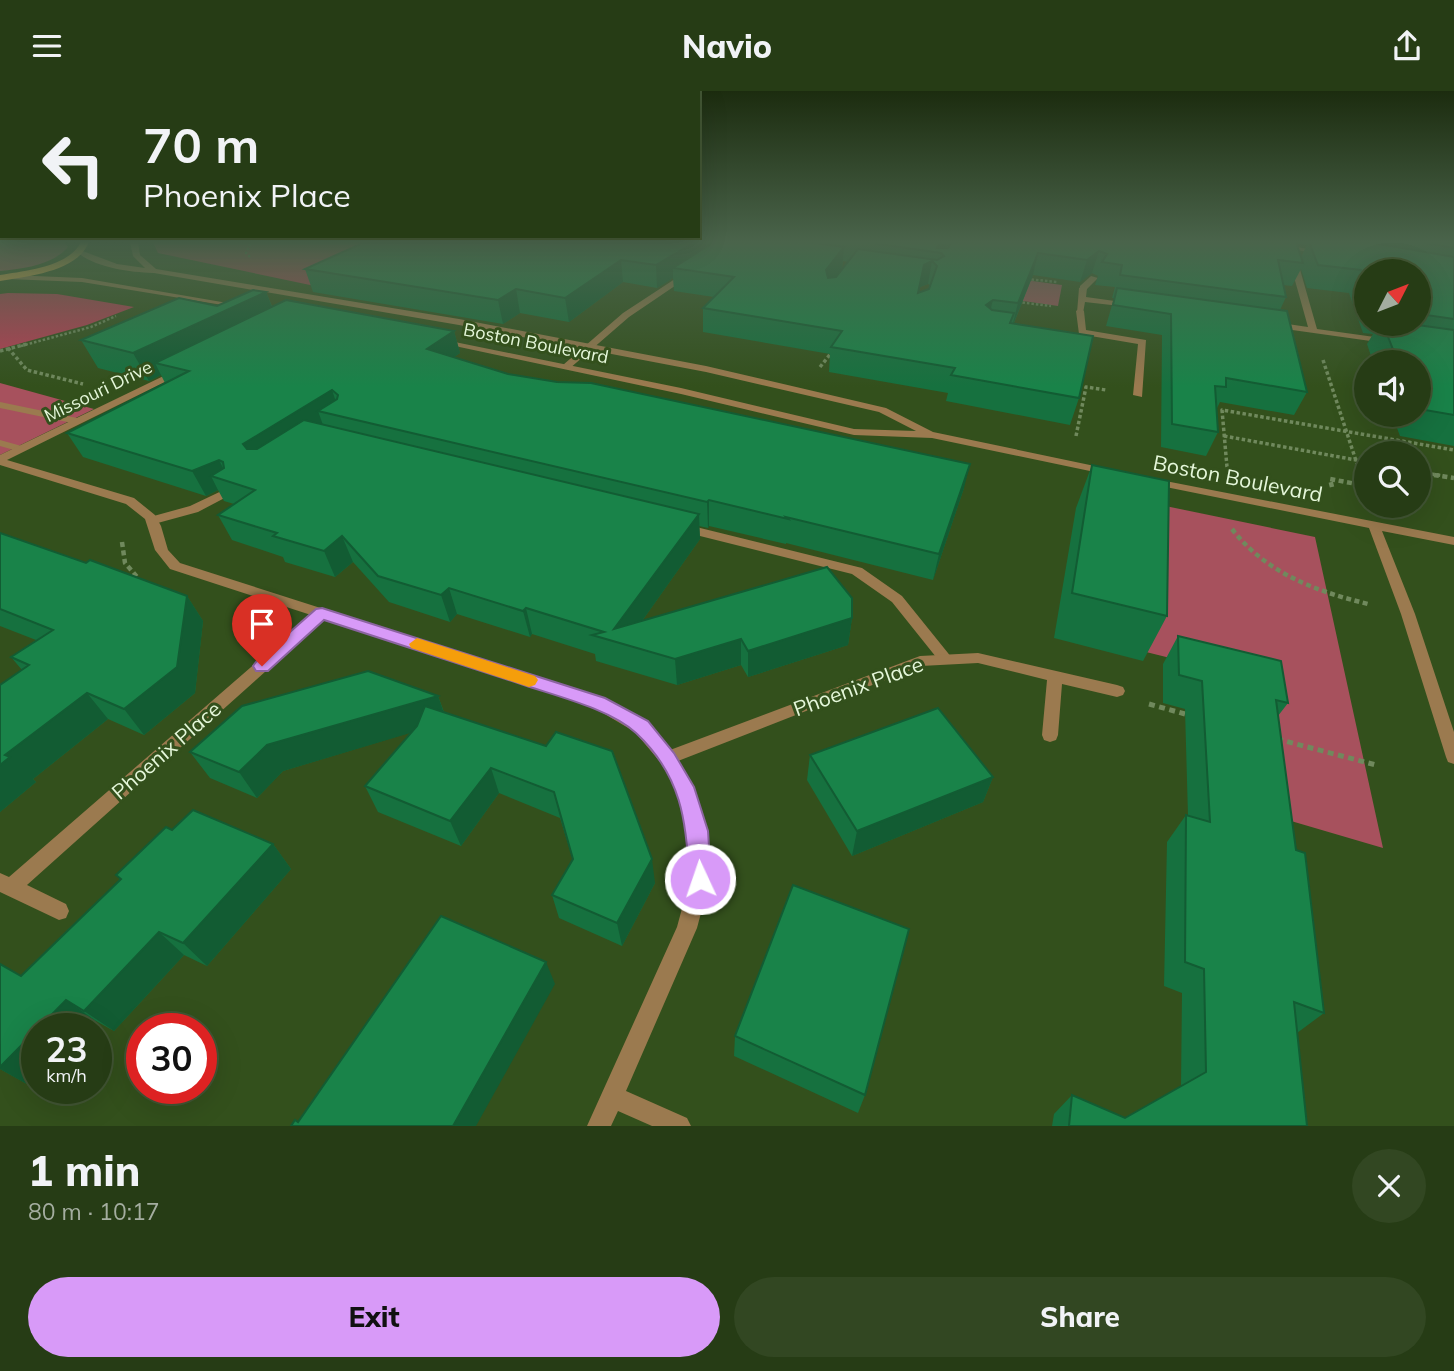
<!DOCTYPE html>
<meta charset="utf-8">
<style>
:root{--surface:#263c15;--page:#324722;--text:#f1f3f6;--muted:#a4ada0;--line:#425634;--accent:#d89af8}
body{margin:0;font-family:Mulish,sans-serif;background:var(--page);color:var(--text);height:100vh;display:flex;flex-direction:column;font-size:26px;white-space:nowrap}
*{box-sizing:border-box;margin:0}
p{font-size:23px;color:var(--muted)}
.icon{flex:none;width:38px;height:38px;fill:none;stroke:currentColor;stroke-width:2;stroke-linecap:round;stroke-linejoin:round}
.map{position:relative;height:1035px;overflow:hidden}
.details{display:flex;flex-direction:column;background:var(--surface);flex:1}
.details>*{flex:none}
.top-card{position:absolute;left:0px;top:0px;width:700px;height:147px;box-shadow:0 7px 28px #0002,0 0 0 2px var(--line);background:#263c15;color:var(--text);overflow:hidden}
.needle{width:46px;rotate:48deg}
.fabs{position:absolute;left:1354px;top:168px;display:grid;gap:14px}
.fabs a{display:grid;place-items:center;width:77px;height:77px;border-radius:50%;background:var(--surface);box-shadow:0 7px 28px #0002,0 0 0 2px var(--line);font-size:35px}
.speed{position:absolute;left:21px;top:922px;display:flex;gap:14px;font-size:35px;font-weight:700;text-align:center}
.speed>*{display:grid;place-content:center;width:91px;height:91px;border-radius:50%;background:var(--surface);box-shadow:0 7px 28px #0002,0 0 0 2px var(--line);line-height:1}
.speed small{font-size:18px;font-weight:400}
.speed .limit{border:10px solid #d22;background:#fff;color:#111}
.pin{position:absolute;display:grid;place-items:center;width:60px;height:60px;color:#fff;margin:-72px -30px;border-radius:50% 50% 50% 0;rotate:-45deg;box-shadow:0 0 7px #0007}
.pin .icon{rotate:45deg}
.me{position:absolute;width:77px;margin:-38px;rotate:357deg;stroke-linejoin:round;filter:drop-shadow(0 0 5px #0008)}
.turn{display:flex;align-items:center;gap:24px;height:147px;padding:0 28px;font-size:32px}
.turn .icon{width:91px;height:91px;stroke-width:2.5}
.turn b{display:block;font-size:49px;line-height:60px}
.round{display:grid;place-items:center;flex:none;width:74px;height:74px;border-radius:37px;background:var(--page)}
.summary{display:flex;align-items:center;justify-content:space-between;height:119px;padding:0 28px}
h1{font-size:42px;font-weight:800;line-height:52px}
.button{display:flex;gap:14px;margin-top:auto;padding:14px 28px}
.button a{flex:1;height:80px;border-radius:42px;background:var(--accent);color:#111;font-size:28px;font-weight:800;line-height:80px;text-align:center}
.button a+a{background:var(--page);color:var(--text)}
header{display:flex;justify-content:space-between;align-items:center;height:91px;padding:0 28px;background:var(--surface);font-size:32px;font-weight:800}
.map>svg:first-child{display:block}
.green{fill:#a7515d}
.forest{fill:#bb3d55}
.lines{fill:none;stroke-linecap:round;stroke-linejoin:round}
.path-far3{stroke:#70895d;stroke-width:2.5;stroke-dasharray:2.5 2;stroke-linecap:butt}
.path-far2{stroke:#70895d;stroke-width:3.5;stroke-dasharray:3.5 2.5;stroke-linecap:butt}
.path-far1{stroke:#70895d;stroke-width:4.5;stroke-dasharray:5 3.5;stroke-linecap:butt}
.path{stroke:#70895d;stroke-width:5;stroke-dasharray:6 4.5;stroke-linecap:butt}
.service{fill:#9b7a4f;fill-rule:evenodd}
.minor{fill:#9b7a4f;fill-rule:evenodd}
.tertiary{fill:#9b7a4f;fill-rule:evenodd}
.primary{fill:#eeab49;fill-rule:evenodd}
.wall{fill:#16713f;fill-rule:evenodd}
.shaded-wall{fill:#125c33}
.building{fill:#198349;stroke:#125c33;stroke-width:2;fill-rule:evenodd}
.route{fill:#d89af8;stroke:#8c64a1;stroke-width:2}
.slow{fill:#f59e0b}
.labels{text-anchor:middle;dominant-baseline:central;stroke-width:6;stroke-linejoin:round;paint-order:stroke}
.far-street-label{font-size:18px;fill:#e5f7da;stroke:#33501c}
.street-label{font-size:21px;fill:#e5f7da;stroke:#33501c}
</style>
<header><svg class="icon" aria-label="menu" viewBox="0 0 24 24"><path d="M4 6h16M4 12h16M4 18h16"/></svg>Navio<svg class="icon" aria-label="share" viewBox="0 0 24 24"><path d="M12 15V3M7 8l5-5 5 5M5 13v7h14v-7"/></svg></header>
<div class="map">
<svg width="1454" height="1035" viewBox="0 0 1454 1035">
<rect width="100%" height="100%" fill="#33501c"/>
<g class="green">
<path d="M8,151H64L68,156C53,174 22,178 0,180V152Z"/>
<polygon points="957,180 1062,194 1058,215 948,199"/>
<polygon points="0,292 94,318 0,364"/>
<polygon points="1151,412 1315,446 1383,757 1274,725 1259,589 1146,561"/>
</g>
<g class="forest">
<polygon points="153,151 429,151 334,199 158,162"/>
<polygon points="8,202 57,203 134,216 87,234 0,258 0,203"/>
</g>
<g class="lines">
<g class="path-far3">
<polyline points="250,166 246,162 251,151"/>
<polyline points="1027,188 1057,191"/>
<polyline points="1018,211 1051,215"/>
<polyline points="21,255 91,236 116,225"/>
</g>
<g class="path-far2">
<polyline points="8,257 27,279 83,293"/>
<polyline points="0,260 27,253"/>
<polyline points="1323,269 1361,385"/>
<polyline points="820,276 832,261"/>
<polyline points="1076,345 1086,296 1106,299"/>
<polyline points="1224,345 1367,371"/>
<polyline points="1227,376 1222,319 1454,359"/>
<polyline points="1419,381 1444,385"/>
</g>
<g class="path-far1">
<polyline points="1361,384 1364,394"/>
<polyline points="1434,384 1454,387"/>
<polyline points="1332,396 1330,388 1367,395"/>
<path d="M1232,438C1266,482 1315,500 1368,513"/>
<polyline points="122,451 125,472 139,488"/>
</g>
<g class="path">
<polyline points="1149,613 1185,623"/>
<polyline points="1277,648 1376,674"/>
</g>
<g class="service">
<polygon points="1091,185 1098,187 1086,199 1080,199 1080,195"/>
<polygon points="1080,217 1084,220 1086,239 1146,249 1142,306 1133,304 1138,253 1079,243 1076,220"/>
<polygon points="0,311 77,327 82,330 77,333 0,317"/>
<polygon points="0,349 25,356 26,358 21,361 0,355"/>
<polygon points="230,396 234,398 234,402 198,421 154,433 148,429 150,426 190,415"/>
<polygon points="684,433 862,477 902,505 952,567 950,571 940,571 892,511 852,483 680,440 678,437"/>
</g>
<g class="minor">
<polygon points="1259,151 1274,151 1326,162 1322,164"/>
<polygon points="1293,166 1297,168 1317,238 1389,248 1392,249 1392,253 1271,236 1271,232 1274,231 1308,236 1289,168"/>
<polygon points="684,182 691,184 629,226 569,278 563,278 563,274 623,222"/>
<polygon points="1083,195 1087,197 1086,206 1129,212 1133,214 1129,216 1085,211 1083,222 1077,222 1079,197"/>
<polygon points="178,278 183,281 181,283 7,369 134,407 155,424 161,435 168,459 180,472 605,608 647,631 670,659 920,565 978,562 1117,594 1123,596 1125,600 1123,604 1117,606 1062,593 1058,644 1056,649 1050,651 1044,649 1042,644 1047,589 978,572 921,575 678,670 696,702 707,740 710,788 697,837 626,1000 687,1027 691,1035 652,1035 618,1020 611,1035 587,1035 677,836 690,788 689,740 679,703 661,672 635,641 593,616 324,528 27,794 66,813 69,820 66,827 59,829 0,801 0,782 9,786 311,524 170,478 155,459 145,428 126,413 0,374 0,364"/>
</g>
<g class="tertiary">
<path d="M130,151H138L140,164L156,178L459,228L706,275L886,317L933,341L1109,378L1115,381L1109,384L932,347L854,344L681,303L436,251L440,248L681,297L854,338L916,340L879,321L706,281L459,234L154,182C127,181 98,177 76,161L80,159L117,173L145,177L133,165Z"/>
<polygon points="11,184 82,187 245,215 241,217 82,191 8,188 7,186"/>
<polygon points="1150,387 1454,446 1454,454 1382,440 1415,523 1454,641 1454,673 1448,671 1446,666 1401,523 1369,437 1146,392 1144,390"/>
</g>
<path class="primary" d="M81,151H89C77,181 28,185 0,190V184C24,180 69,176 81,151Z"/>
</g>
<g class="wall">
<path d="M365,151H1454V355L1400,345L1392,324H1419V271H1373L1367,253L1373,243L1363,242L1349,202L1307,197L1301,178L1292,195L1283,194L1286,206L1280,219L1307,301L1294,324L1220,311L1217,317L1218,341L1206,365L1161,356L1162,244L1106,235L1114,207H1112L1115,196L1095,194L1098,185L1092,182L1080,191L1033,184L1014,232L1079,307L1070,334L946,310L948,302L829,281L830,263L703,241V217L714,206L674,200L673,187L657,197L623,191L569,231L520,222L503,233L313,201L305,178ZM1296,152L1307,154L1301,166ZM843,170L848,171L842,178ZM1367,180H1419V233H1367ZM928,193L930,194L929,198L919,201L920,196Z"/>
<polygon points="266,201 272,215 454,240 460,262 454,266 508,283 964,397 933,489 786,452 786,453 709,435 708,437 699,435 700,448 642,530 852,527 848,554 748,586 741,574 677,594 596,570 595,563 532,543 530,546 457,523 450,531 389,511 353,471 335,486 285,471 283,466 232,449 218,424 234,413 224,410 218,399 206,405 83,366 67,342 165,292 161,284 149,290 98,277 81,249 217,215"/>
<polygon points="1092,374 1167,525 1143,570 1054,547 1076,417"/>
<polygon points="0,442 86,472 187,505 203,530 195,602 144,644 108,628 33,688 36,691 0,721 0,594 22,579 11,566 36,549 0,535"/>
<polygon points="1178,545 1288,612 1278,625 1296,759 1324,922 1297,942 1307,1035 1052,1035 1054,1023 1072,1004 1125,1027 1181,995 1182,902 1164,895 1167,751 1186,724 1188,725 1185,618 1163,612 1163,573"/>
<polygon points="438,605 444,621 546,655 655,792 622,855 559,827 552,804 573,769 560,727 499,702 461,755 378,721 365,695 412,641 283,680 257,707 210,687 190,661"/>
<polygon points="810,664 993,686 983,711 852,765 807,689"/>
<polygon points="172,739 273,753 291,778 207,875 184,864 114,940 96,930 89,938 37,938 34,997 0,978 0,873 21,885 120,788 116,784"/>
<polygon points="735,945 865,1004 858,1022 734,965"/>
</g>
<g class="shaded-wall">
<polygon points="695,151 730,151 673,177 673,187 657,197 656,174"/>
<polygon points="940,151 947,151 945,163 937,162"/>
<polygon points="844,156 842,178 824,201 826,179"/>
<polygon points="1099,160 1092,182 1080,191 1087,169"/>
<polygon points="1038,162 1033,184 1012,236 1018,212"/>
<polygon points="621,169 623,191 569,231 565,207"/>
<polygon points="932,170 928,193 920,196 914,225 924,174"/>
<polygon points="516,198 520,222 503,233 498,209"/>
<polygon points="266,201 276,227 155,272 161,284 149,290 133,262"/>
<polygon points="993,209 987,232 986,214"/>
<polygon points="454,240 460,262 433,281 427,258"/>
<polygon points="332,299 340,323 318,320 323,334 254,378 243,353"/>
<polygon points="219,369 230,391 211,385 218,399 206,405 192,380"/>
<polygon points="970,373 964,397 933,489 939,463"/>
<polygon points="709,409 709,435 708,437 707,411"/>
<polygon points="699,423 700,448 625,554 614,538"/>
<polygon points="342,445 353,471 335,486 324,460"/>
<polygon points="449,497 457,523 450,531 441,504"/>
<polygon points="187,505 203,530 195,602 144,644 124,618"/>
<polygon points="526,517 532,543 530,546 523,520"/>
<polygon points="852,527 848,554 748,586 748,560"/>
<polygon points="741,548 741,574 677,594 675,568"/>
<polygon points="87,602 108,628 33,688 36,691 0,721 0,674 5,664"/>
<polygon points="438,605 447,631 283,680 257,707 239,681 267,654"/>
<polygon points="491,677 499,702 461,755 450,730"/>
<polygon points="993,686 983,711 852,765 857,740"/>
<polygon points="273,753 291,778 207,875 183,852"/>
<polygon points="652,768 655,792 622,855 617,832"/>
<polygon points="159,841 184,864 114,940 84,920"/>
<polygon points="546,871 555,893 476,1035 453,1035"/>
<polygon points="66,909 96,930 89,938 37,938"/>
<polygon points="37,938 37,993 34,997 0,978 0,976"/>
</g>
<g class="building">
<polygon points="365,151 695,151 656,174 621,169 565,207 516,198 498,209 305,178"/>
<path d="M714,151H808L844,156L826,179L828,187L836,186L858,158L937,169L944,165L941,162L865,151H940L937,157H948L951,151H1296L1303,172L1278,169L1286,206L1120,184L1122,174L1102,171L1107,163L1099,160L1087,169L1038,162L1018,212L993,209L986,214L992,219L1014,222L1010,232L1093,245L1079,307L951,284L955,277L831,256L842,240L703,217L734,186L673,177ZM932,170L937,175L929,198L918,202L924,174Z"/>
<polygon points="1309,151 1368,151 1454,166 1454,228 1419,223 1419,180 1367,180 1367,194 1361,179 1318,174"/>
<polygon points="1420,151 1454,151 1454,157"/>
<polygon points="1117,197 1287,220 1307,301 1226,287 1226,296 1215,295 1218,341 1172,333 1171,223 1113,214"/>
<polygon points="253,199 266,201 133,262 81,249 179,207 217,215"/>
<polygon points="286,209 454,240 427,258 508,283 557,291 591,292 970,373 939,463 786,426 788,428 709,409 707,411 318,320 337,308 338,304 332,299 243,353 247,358 257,358 304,329 699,423 614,538 827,476 852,507 852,527 748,560 741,548 675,568 592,544 604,541 526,517 523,520 449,497 441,504 378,485 342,445 324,460 273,445 277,442 218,424 255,399 211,385 224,377 223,371 219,369 192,380 67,342 189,280 155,272"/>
<polygon points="1383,233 1410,233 1454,239 1454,324 1419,318 1419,271 1398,271"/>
<polygon points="1092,374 1169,390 1167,525 1072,502"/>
<polygon points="0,442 86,472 90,469 187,505 177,576 124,618 87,602 5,664 10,666 0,674 0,594 29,574 11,566 53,539 0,518"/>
<polygon points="1178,545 1281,570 1288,612 1276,609 1296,759 1305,762 1324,922 1294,911 1307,1035 1069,1035 1072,1004 1125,1027 1206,981 1204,878 1185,871 1186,724 1210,731 1202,590 1179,584"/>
<polygon points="368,580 438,605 267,654 239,681 190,661 242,615"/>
<polygon points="425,615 546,655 556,641 612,660 652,768 617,832 552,804 573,768 554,701 491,677 450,730 365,695 417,635"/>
<polygon points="938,617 993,686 857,740 810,664"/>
<polygon points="193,719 273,753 183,852 159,841 84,920 66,909 0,976 0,873 21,885 121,788 116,784 166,736 172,739"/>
<polygon points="793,794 909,838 865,1004 735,945"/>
<polygon points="441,825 546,871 453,1035 291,1035 295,1029 298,1031"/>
</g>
<linearGradient id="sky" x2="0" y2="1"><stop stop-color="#1c2c0f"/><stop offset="0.51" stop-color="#4a644b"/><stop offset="1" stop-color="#4a644b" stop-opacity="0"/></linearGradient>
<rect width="1454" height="296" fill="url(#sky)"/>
<path class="route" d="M322,517L605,607L648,630L674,662L694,696L708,740L711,788L708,795L700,798L692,795L689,788C687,730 681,684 636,642C609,617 552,604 518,592C453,571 389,550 324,529L268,580H256L253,575L256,571L316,518Z"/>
<polygon class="slow" points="417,547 535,585 538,589 535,594 529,596 411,557 409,553"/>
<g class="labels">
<g class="far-street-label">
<text transform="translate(536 252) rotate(11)">Boston Boulevard</text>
<text transform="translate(98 300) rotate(-26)">Missouri Drive</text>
</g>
<g class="street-label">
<text transform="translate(1238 387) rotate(11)">Boston Boulevard</text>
<text transform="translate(858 595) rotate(-20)">Phoenix Place</text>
<text transform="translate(166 659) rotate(-41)">Phoenix Place</text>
</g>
</g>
</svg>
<div class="fabs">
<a><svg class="needle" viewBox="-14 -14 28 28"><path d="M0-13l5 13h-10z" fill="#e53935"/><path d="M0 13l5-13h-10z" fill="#a4ada0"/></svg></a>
<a><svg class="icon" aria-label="sound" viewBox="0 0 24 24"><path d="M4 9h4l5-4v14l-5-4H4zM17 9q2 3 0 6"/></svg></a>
<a><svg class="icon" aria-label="search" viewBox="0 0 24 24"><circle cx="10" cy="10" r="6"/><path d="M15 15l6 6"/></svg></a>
</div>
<div class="speed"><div>23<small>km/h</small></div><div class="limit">30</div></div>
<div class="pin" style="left:262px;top:575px;background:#d93025"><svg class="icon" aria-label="arrive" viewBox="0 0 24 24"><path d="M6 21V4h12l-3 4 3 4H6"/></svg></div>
<svg class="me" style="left:700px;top:788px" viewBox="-20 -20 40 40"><circle r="17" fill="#d89af8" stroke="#fff" stroke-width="3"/><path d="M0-11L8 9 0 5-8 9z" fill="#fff"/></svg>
<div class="top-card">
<div class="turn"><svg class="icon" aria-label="left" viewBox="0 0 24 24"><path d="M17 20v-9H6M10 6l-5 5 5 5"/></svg><div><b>70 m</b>Phoenix Place</div></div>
</div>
</div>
<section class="details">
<div class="summary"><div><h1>1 min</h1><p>80 m · 10:17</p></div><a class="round"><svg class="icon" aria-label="close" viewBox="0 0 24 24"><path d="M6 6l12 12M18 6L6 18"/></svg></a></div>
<div class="button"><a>Exit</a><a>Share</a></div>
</section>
